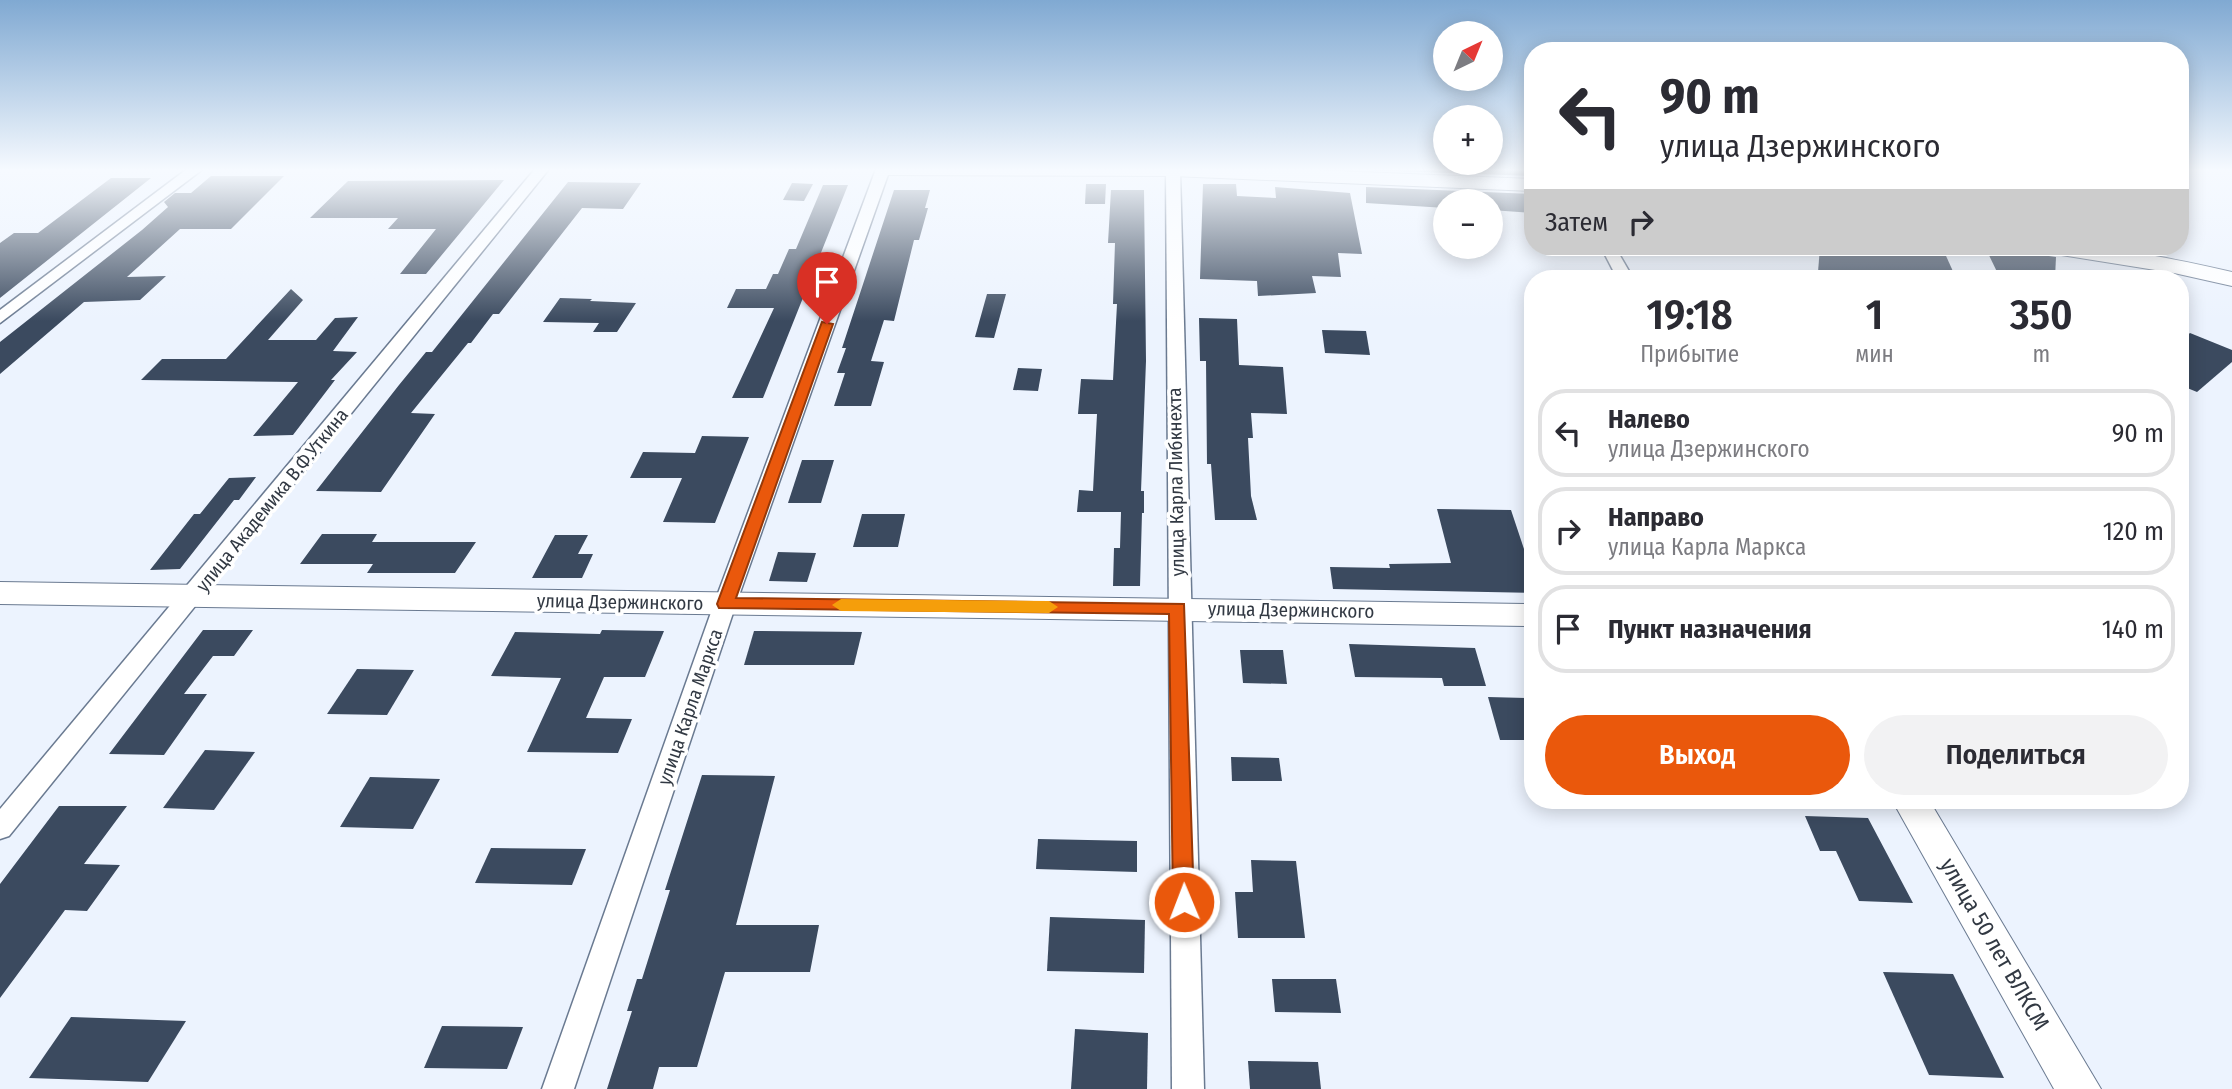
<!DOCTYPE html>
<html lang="ru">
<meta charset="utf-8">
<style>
:root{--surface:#fff;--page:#f2f2f3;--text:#2b2b33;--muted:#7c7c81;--line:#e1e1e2;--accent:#ea580c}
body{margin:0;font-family:"Fira Sans Condensed",sans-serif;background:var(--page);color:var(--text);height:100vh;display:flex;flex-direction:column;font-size:26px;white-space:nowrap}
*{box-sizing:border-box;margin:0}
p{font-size:23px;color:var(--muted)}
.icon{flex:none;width:38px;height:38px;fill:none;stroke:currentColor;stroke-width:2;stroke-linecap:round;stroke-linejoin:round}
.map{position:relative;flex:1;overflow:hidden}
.details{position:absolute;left:1524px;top:270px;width:665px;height:539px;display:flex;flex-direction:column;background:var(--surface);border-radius:28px;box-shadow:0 4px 18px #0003}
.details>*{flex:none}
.hud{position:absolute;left:1524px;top:42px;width:665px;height:214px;border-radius:28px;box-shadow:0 4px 18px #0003;background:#fff;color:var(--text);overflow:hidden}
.needle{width:46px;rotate:43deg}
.fabs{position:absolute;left:1433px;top:21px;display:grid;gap:14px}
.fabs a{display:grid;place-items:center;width:70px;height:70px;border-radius:50%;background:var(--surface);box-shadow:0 4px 18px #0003;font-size:35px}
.pin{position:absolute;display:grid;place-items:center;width:60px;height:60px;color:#fff;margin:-72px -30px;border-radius:50% 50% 50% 0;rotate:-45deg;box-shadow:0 0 7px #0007}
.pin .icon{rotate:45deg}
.me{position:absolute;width:77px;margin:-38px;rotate:359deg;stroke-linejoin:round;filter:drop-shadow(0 0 5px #0008)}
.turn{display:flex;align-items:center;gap:24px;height:147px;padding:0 21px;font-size:32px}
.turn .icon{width:91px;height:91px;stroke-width:2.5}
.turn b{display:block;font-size:49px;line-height:60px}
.then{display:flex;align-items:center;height:66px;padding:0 21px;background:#0003;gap:14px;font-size:26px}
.eta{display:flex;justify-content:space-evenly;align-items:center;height:119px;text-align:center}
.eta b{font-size:42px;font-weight:600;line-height:49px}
.action{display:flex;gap:14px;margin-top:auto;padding:14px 21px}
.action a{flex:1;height:80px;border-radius:42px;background:var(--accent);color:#fff;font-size:28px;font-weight:600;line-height:80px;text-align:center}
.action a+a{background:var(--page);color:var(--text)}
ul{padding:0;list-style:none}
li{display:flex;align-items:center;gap:21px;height:88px;margin:0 14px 10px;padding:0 7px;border:4px solid var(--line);border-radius:28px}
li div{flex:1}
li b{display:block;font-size:26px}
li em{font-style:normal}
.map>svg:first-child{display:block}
.building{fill:#3b4a5f}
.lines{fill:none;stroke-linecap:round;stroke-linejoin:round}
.street-casing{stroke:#6a7a91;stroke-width:3}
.secondary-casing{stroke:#6a7a91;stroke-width:2}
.street{fill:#fff;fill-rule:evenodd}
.secondary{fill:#fff;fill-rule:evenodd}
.route{fill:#ea580c;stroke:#983908;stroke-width:2}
.slow{fill:#f59e0b}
.labels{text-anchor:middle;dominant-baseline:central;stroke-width:7;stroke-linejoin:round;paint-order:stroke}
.street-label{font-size:19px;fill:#323943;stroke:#fff}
.near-street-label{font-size:23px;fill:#323943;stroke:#fff}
</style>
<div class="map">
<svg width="2232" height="1089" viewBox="0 0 2232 1089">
<rect width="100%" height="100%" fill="#ecf3fe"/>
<g class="building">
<polygon points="1366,169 1533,169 1533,176 1366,170"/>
<polygon points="211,176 284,176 231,229 180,229 127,277 166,276 140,300 84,302 0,374 0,342 142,230 168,207 164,202 175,193 191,193"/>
<polygon points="111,178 151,178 0,298 0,243 14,233 38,233"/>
<polygon points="504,180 426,274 400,274 436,229 388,229 398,218 310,218 348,181"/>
<polygon points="568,182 641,183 623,209 582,208 499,314 493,314 471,343 468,343 411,413 435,414 381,492 316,491 399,385 426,352 432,352"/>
<polygon points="792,183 813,184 804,201 783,200"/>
<polygon points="1086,184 1106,184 1105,204 1085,204"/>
<polygon points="1203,184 1236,184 1237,196 1276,198 1275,187 1350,193 1362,254 1338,253 1341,277 1312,276 1316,293 1258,296 1257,281 1200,279"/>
<polygon points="823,185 848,185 763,398 732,398 774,308 727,308 736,289 766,289 773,274 778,274 789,249 796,249"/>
<polygon points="1366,187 1533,194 1533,213 1491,210 1491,201 1446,201 1446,208 1366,203"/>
<polygon points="894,190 930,190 925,208 928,208 919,240 914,240 894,321 884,320 871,361 884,362 871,406 834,406 845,373 837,373 846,348 842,348"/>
<polygon points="1111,190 1144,190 1146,361 1141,491 1144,491 1144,513 1142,513 1140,586 1113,586 1114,548 1120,548 1121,512 1077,512 1079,490 1093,491 1097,414 1078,414 1081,379 1113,380 1117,304 1113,304 1115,243 1108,243"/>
<polygon points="1820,247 1942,247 1956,278 1865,278 1818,272"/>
<polygon points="1985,247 2056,257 2055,278 2000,278"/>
<polygon points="291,289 303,300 268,340 316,340 335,318 358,317 333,351 357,352 331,380 335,380 293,435 253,436 298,382 141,380 162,359 226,359"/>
<polygon points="987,294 1006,294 994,338 975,337"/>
<polygon points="560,298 592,299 590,301 636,303 617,332 593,332 599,323 543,322"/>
<polygon points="1199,318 1237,319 1239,365 1283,367 1287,414 1251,413 1253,438 1248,438 1251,496 1257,520 1215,520 1211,464 1207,464 1206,361 1200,361"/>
<polygon points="1322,330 1366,331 1370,355 1325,353"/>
<polygon points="2190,333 2232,350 2232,362 2197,392 2180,385 2180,341"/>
<polygon points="1018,368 1042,369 1038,391 1013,390"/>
<polygon points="702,436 749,437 715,523 663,522 682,478 630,478 643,452 695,453"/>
<polygon points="802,460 834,460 821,503 788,503"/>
<polygon points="256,477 239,500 234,500 180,569 150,570 194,514 200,514 229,478"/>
<polygon points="1437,509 1511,510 1524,549 1533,549 1533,593 1333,589 1330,567 1390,568 1389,564 1451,563"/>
<polygon points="862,514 905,514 898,547 853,547"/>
<polygon points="322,534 377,534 372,542 476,542 455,573 367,573 373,564 300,564"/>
<polygon points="555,535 588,535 578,554 593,554 582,578 532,578"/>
<polygon points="778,552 816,553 807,582 769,581"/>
<polygon points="203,630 253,630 234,656 213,656 184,694 207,694 164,755 109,754"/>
<polygon points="602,630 664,631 645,677 604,677 586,718 632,719 618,753 527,752 561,678 491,676 515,632 600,634"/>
<polygon points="754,631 862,632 854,665 744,665"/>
<polygon points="1349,644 1475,648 1486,686 1444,686 1442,678 1355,677"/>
<polygon points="1240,650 1283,650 1287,684 1243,683"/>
<polygon points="357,669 414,670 387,715 327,714"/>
<polygon points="1488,697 1531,698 1533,740 1500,740"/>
<polygon points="205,750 255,752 214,810 163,808"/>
<polygon points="1231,757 1279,758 1282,781 1232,781"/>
<polygon points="702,775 775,776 736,925 819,925 810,972 725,972 697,1067 659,1067 653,1089 607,1089 632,1011 627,1011 637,979 642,979 670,890 665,890"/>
<polygon points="370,777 440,779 413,829 340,827"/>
<polygon points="59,806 127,806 84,864 120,865 87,911 65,910 0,998 0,884"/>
<polygon points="1805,816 1868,818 1913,903 1859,901 1836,851 1820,851"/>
<polygon points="1038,839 1137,841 1137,872 1036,869"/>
<polygon points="491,848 586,849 572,885 475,883"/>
<polygon points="1251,860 1296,861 1305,938 1238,938 1235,892 1253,892"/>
<polygon points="1050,917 1145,920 1144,973 1047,971"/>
<polygon points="1883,972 1953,974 2004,1078 1929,1075"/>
<polygon points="1272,979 1336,979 1341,1013 1275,1012"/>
<polygon points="71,1017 186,1021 148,1082 29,1078"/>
<polygon points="442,1026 523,1027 507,1069 424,1068"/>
<polygon points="1075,1029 1148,1033 1147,1089 1071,1089"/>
<polygon points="1248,1061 1318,1062 1321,1089 1250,1089"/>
</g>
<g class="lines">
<g class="street-casing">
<g id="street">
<polygon points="187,169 203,169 0,323 0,310"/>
<polygon points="535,169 549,169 9,836 0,839 0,809"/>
<polygon points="876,169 890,169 736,604 574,1089 542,1089 714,604"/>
<polygon points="1166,170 1180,170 1204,1089 1172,1089"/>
<polygon points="1601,247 1615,247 1633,278 1617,278"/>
</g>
</g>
<g class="secondary-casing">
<g id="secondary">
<polygon points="873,169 1287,169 1533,179 1533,191 1173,176 883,175"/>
<path d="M2044,247C2108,244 2170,258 2232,272V286L2174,273L2055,254Z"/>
<polygon points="0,582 1533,604 1533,626 0,604"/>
<polygon points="1892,800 1929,800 2101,1089 2054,1089"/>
</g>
</g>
<use href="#street" class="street"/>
<use href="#secondary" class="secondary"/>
</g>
<linearGradient id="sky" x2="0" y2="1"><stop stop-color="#80a9d2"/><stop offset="0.53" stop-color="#f6faff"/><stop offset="1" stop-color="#f6faff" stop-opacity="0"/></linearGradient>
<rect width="2232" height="321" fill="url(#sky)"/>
<polygon class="route" points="822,322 833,324 736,598 1184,604 1194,902 1191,909 1184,911 1176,909 1173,902 1169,614 719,608 717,604"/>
<polygon class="slow" points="841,599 1049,601 1058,607 1049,613 841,611 832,605"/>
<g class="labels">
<g class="street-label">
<text transform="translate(1176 482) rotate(-91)">улица Карла Либкнехта</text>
<text transform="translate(272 500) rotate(-51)">улица Академика В.Ф.Уткина</text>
<text transform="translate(620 602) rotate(1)">улица Дзержинского</text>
<text transform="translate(1291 610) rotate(1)">улица Дзержинского</text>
<text transform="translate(690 707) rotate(-71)">улица Карла Маркса</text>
</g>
<g class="near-street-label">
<text transform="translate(1995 944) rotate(60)">улица 50 лет ВЛКСМ</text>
</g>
</g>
</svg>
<div class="fabs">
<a><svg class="needle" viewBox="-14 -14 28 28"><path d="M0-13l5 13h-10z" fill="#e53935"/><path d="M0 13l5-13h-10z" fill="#7c7c81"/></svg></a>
<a>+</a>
<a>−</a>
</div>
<div class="pin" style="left:827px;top:324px;background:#d93025"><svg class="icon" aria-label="arrive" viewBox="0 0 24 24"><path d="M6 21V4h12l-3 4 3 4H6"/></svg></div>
<svg class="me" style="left:1184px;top:902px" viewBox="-20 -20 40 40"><circle r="17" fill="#ea580c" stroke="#fff" stroke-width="3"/><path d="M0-11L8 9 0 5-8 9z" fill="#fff"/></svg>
<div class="hud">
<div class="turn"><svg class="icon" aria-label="left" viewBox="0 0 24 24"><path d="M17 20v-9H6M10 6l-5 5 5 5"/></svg><div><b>90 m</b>улица Дзержинского</div></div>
<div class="then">Затем<svg class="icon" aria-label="right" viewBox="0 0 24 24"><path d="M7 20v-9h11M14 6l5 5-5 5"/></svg></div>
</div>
<section class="details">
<div class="eta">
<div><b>19:18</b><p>Прибытие</p></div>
<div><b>1</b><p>мин</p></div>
<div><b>350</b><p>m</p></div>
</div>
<ul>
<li><svg class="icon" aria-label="left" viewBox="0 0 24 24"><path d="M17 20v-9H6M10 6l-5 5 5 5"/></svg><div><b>Налево</b><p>улица Дзержинского</p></div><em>90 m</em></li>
<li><svg class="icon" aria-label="right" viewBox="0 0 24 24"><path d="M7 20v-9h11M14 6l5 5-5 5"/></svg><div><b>Направо</b><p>улица Карла Маркса</p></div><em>120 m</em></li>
<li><svg class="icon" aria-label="arrive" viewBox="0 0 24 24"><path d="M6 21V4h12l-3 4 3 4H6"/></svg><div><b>Пункт назначения</b></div><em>140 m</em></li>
</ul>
<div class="action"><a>Выход</a><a>Поделиться</a></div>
</section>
</div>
